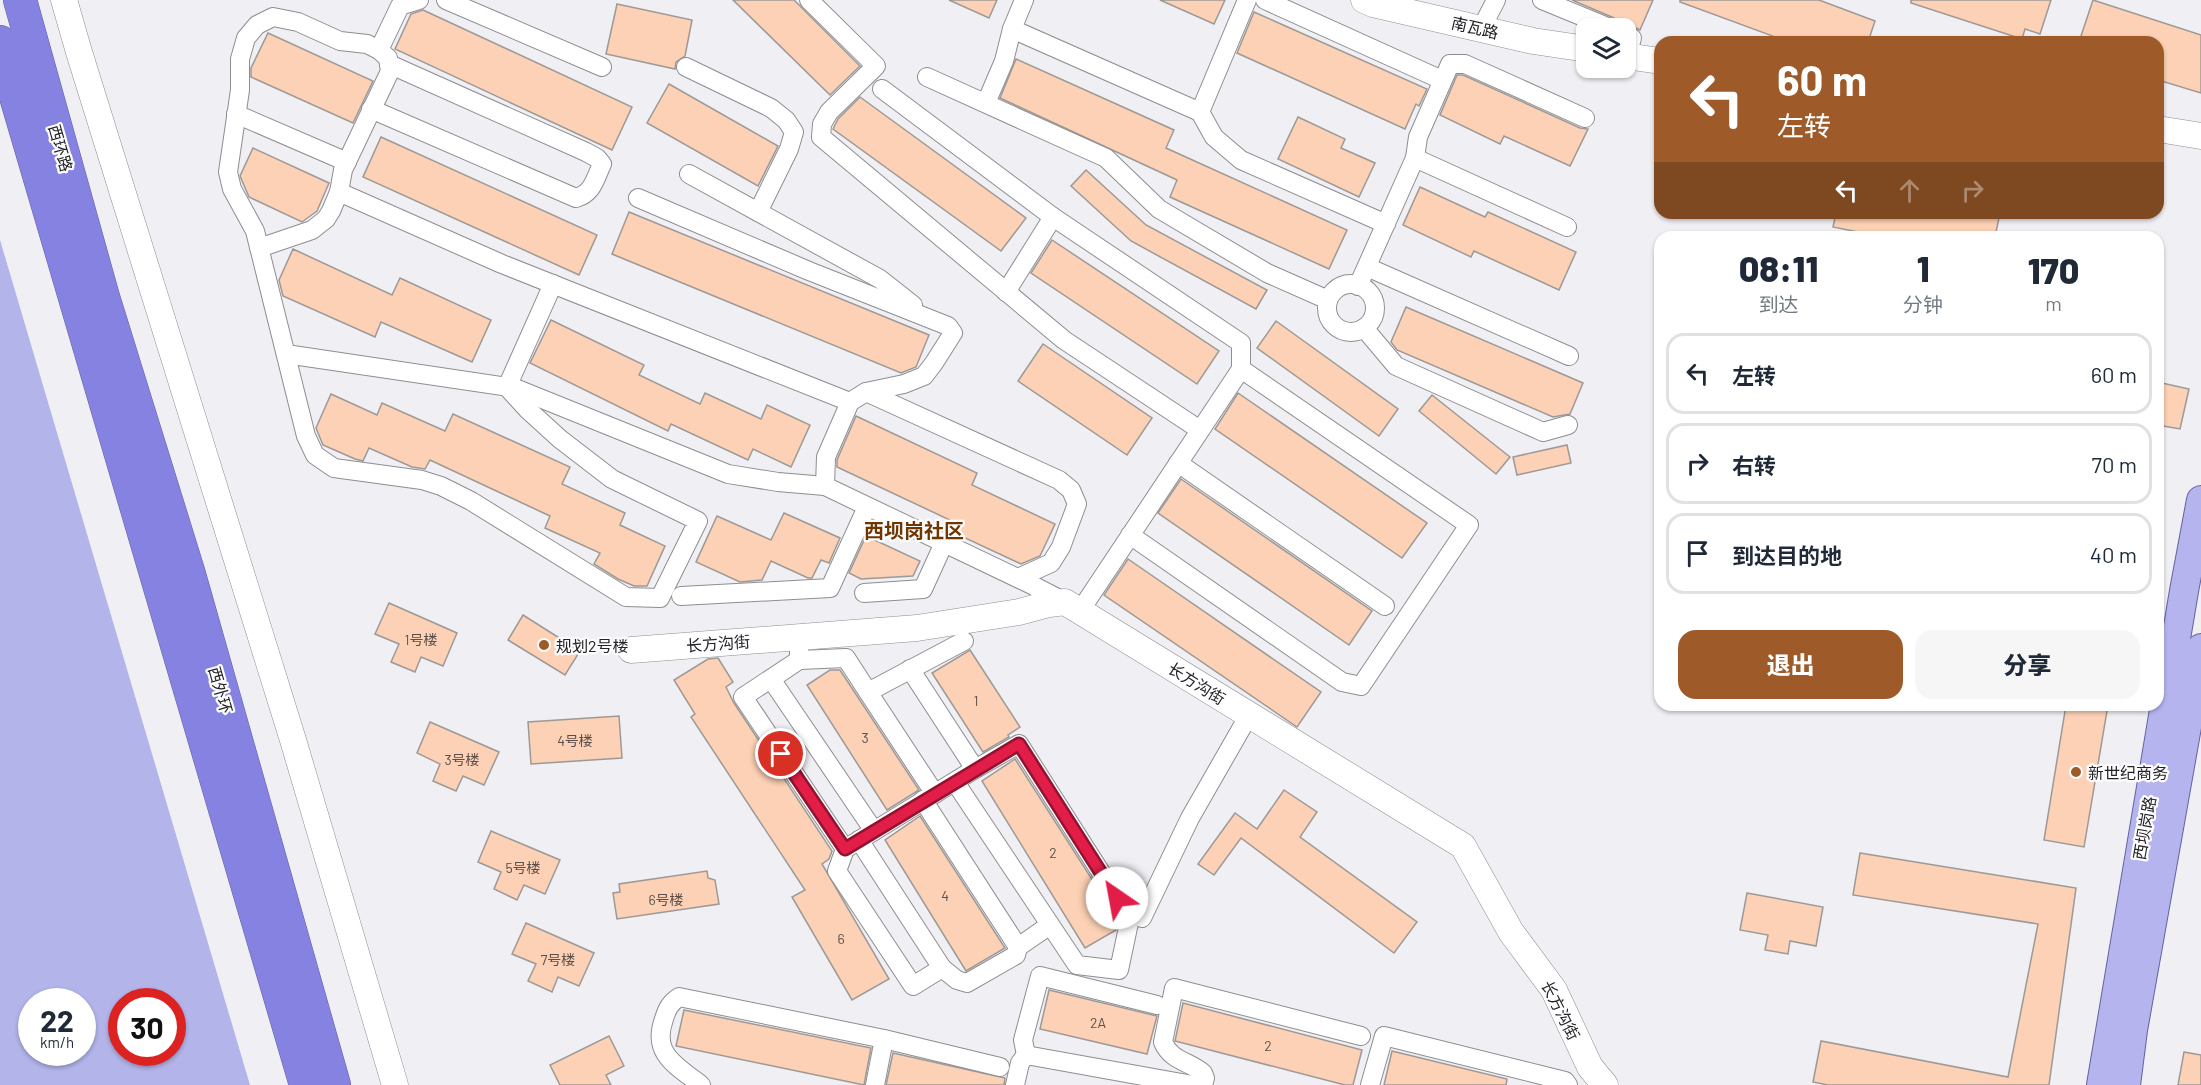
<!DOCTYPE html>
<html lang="zh">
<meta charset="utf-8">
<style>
:root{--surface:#fff;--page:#f6f6f7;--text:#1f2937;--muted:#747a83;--line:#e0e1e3;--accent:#9e5b29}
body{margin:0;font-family:Barlow,"Noto Sans SC",sans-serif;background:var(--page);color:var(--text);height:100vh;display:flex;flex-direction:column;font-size:22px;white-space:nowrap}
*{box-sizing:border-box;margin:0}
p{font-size:20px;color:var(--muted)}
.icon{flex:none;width:33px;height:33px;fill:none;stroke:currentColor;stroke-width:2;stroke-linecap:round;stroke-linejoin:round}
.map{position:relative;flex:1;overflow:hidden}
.sheet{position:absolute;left:1654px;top:231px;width:510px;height:480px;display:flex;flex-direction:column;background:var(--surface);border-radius:18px;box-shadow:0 2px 4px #0004}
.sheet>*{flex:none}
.guide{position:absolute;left:1654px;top:36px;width:510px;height:183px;border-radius:18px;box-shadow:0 2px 4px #0004;background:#9e5b29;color:#fff;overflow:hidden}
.controls{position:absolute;left:1576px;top:18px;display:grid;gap:12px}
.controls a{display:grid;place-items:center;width:60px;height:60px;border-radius:12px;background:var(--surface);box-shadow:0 2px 4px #0004;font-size:30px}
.speed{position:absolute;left:18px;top:988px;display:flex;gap:12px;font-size:30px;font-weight:700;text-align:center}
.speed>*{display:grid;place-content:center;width:78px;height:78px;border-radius:50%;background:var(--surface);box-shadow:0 2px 4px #0004;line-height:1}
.speed small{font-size:15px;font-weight:400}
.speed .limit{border:9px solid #d22;background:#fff;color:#111}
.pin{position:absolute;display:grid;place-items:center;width:51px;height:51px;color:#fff;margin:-26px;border:3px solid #fff;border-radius:50%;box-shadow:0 2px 6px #0007}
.me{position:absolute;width:66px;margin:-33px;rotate:327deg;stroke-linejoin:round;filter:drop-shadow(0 0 4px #0008)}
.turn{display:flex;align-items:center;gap:21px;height:126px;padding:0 24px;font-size:27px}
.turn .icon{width:78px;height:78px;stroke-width:2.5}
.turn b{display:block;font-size:42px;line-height:51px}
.lanes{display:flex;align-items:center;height:57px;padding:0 24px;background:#0003;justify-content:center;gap:30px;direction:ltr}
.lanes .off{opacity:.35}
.eta{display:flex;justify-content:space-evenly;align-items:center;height:102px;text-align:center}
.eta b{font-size:36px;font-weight:800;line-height:42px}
.cta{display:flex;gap:12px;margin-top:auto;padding:12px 24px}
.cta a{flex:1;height:69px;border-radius:18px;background:var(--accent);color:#fff;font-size:24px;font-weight:800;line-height:69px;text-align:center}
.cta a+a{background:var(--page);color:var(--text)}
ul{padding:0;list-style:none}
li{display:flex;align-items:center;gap:18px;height:81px;margin:0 12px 9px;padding:0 12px;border:3px solid var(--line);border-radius:18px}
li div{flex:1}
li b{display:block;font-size:22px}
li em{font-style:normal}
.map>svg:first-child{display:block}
.forest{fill:#b2b4ea;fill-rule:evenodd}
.building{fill:#fcd1b5;stroke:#9d9996;stroke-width:1.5}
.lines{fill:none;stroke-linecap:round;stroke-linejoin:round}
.street-casing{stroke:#8e8e92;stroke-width:20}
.secondary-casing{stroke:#8e8e92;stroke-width:27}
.primary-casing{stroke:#6361a0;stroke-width:30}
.highway-casing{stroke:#6361a0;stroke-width:34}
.street{stroke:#fff;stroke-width:18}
.secondary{stroke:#fff;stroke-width:26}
.primary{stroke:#b6b4ee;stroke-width:28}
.highway{stroke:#8582e2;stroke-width:33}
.route-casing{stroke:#92132f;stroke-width:15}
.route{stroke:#e11d48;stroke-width:10}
.poi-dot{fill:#9e5b29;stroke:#fdfdff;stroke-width:2}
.labels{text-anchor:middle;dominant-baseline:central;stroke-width:4.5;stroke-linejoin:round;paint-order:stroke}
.number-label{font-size:14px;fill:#5a4f49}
.street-label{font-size:16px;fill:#242425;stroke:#fdfdff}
.poi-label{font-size:16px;fill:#242425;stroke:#fdfdff;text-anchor:start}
.quarter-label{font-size:20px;font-weight:bold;fill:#703600;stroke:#fdfdff}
</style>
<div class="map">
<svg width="2201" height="1085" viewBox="0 0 2201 1085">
<rect width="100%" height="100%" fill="#efeff4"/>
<path class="forest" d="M0,240L250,1085H0ZM32,1002H82V1053H32ZM122,1002H172V1053H122Z"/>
<g class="building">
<polygon points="733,0 794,0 860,66 830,95"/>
<polygon points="949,0 997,0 989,18"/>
<polygon points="1160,0 1225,0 1214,24"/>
<polygon points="1572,0 1653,0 1640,30 1630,25 1622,25 1614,18"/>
<polygon points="1680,0 1819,0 1875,21 1868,42 1789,42 1680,2"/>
<polygon points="1911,0 2051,0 2040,34 2025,29 2022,39 1911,3"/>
<polygon points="2093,0 2201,35 2201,93 2158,80 2158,42 2079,42"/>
<polygon points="617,4 692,20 685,56 676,62 675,69 606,54"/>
<polygon points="423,10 632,107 612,150 395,49 411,14"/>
<polygon points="1254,12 1427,89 1419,106 1416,104 1405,129 1237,53"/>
<polygon points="268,33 373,81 353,123 251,77 251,68"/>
<polygon points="1016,59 1174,130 1166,148 1347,230 1329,269 1170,197 1177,180 1000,98"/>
<polygon points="1457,75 1463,75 1580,128 1588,129 1570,166 1504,136 1500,144 1440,115"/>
<polygon points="669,84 778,146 758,186 647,123"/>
<polygon points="860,97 1026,218 1001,251 833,129 838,119"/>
<polygon points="1298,117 1345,139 1341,148 1375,163 1359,197 1278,159"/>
<polygon points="381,137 597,235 579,275 363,177"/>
<polygon points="253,148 329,183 317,211 302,222 249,197 240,176"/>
<polygon points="1086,170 1146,225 1267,290 1256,309 1131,241 1071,186"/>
<polygon points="1420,187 1485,217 1488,212 1576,252 1559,290 1474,251 1471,257 1403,225"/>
<polygon points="629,212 929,335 916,367 901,373 612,254"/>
<polygon points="1836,213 2000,213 1995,237 1883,237 1833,227"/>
<polygon points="1052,240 1219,351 1197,384 1031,273"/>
<polygon points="293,249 392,295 400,278 491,320 472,362 381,322 375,337 283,296 279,280"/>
<polygon points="1406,307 1583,383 1570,414 1553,417 1397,350 1391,342"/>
<polygon points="551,320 644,365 639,375 700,404 705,393 761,419 767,405 810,425 791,467 753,449 748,460 671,424 668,431 530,363"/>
<polygon points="1276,321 1398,409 1379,436 1257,348"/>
<polygon points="1043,344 1152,418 1127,455 1018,381"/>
<polygon points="2162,383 2189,389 2180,429 2158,425 2158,398"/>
<polygon points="1238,393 1427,523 1402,558 1215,429"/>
<polygon points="331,394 377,415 382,403 445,431 453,414 570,467 562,484 625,513 620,525 665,546 647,586 634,586 618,579 594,564 600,553 545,528 550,516 430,460 425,469 412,467 369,448 363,461 355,459 323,445 316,428"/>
<polygon points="1432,395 1510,457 1496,474 1419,411"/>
<polygon points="856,416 977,473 972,485 1055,524 1040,556 1021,564 948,530 952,521 837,467 837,460"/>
<polygon points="1567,445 1571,463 1517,475 1513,457"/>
<polygon points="1181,479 1372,611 1349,645 1158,513"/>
<polygon points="784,513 840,538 829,563 821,560 812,578 808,578 771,561 762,580 740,582 696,562 717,516 771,540"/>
<polygon points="866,536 920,561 913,576 861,579 849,573"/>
<polygon points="1128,559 1321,692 1297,727 1104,595"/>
<polygon points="389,603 457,633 443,666 421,657 415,672 391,662 399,644 375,634"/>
<polygon points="523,615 580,651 565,675 508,640"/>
<polygon points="970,650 1020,727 1008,735 1009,737 983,752 932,673"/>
<polygon points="718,658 733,682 726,687 734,703 832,851 829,859 822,864 889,979 852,1000 792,897 805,890 691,717 695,714 674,680 708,659"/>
<polygon points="830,670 840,670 919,790 887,810 807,685"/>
<polygon points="2066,705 2108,705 2084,847 2044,840"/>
<polygon points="619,716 622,758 531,764 528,722"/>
<polygon points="430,722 499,752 484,785 463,776 456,791 433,781 440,764 417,753"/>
<polygon points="1015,759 1118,920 1116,930 1085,948 982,781"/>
<polygon points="1284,790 1317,812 1300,837 1417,922 1394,953 1241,838 1214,875 1198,864 1235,813 1257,829"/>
<polygon points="920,816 1005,948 966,971 885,840"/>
<polygon points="491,831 560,860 545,894 524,885 517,900 494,889 501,872 478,862"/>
<polygon points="1860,853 2076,888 2049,1085 1828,1085 1813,1082 1821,1041 2008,1077 2038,924 1853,895"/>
<polygon points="707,871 708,878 715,880 719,904 617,919 613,893 620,892 619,884"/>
<polygon points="1747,893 1823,907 1816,946 1790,941 1788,954 1765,950 1768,935 1740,930"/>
<polygon points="526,923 594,953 579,986 558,977 552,992 528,981 536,964 512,954"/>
<polygon points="1049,990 1157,1016 1147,1054 1040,1029"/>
<polygon points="1183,1003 1362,1050 1353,1085 1345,1085 1175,1041"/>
<polygon points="684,1010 871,1048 864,1085 676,1046"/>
<polygon points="609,1036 624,1066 606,1075 611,1085 560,1085 550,1065"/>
<polygon points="1392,1051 1507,1079 1506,1085 1384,1085"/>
<polygon points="2184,1052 2201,1055 2201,1085 2178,1085"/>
<polygon points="893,1053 1005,1078 1004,1085 886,1085"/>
</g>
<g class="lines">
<g class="street-casing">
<g id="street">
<polyline points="446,0 602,67"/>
<polyline points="809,0 876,66 829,112 822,124 821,137 1064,340 1200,430"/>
<polyline points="1265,0 1442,80"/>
<polyline points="1542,0 1610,28"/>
<polyline points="1012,29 1200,112 1214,137 1241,160 1386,224"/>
<polyline points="1481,29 1496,0"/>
<polyline points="1626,35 1632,38 1627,56"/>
<polyline points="379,50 400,6 419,0"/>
<polyline points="686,67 771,108 786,120 794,132 789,149 758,212"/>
<polyline points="927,77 1106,158 1159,209 1267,273 1328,300"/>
<polyline points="882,89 1053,217 1241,343 1241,369"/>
<polyline points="986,103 1004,61 1012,29 1024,0"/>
<path d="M371,109L576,198C593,193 595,179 602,164L597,158L586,152L389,64"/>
<polyline points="1200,112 1247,0"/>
<polyline points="236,114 347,162"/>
<polyline points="1415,158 1567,227"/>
<polyline points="689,174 880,279 913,305"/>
<polyline points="339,192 502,264 850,402"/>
<polyline points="638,198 809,271 948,326 953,333 934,363 924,376 904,384 866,392 850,402 826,457 825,486"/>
<polyline points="259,248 312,230 326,219 331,211 339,192 343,170 390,71 388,58 379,50 367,44 340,41 298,22 273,17 257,25 246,38 240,59 240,90 228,172 232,189 255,231 306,436 315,455 334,468 422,480 441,486 471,501 626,597 660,598 698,521 612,479 560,439 527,409 507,387 553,284"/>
<polyline points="1367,267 1569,356"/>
<circle cx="1351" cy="308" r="24"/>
<polyline points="1358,286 1415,158 1418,137 1450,64 1465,64 1585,118"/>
<polyline points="1006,292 1053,217"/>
<polyline points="1364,328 1396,366 1543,432 1568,425"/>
<polyline points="286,354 515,388 728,474 778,482 825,486 1034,586 1065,602"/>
<polyline points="866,392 1059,480 1071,490 1077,504 1061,547 1051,563 1018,578"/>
<polyline points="1178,463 1385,606"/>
<polyline points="864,593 923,589 944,543"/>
<polyline points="681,596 830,588 867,507"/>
<polyline points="1080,611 1241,369 1469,525 1361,686 1342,682 1130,535"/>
<polyline points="799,648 799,660 846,658 868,692 964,641"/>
<polygon points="799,660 771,679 874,831 845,849 743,697"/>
<polyline points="868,692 935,794"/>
<polyline points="955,782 1077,965 1119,970 1130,918 1019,744 975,769"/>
<polyline points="923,800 1018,947 1050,925"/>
<polyline points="874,831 975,769 910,669"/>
<polyline points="845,849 837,871 913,986 942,968 859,840"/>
<polyline points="1142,918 1190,818 1249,715"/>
<polyline points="942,968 957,980 967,983 1016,955 1018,947"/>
<polyline points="1026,1055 1023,1040 1040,976 1157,1005"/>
<path d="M701,1085C677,1066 651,1054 664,1019C667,1009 670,1003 679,997L884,1039L1000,1067"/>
<polyline points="875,1085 884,1039"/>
<polyline points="1015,1085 1020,1063 1026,1055 1193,1085"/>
<path d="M1203,1085L1205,1078L1203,1073C1189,1061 1171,1061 1163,1042L1174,988L1361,1036"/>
<polyline points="1370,1085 1384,1036 1565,1081 1568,1085"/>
</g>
</g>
<g class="secondary-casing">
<g id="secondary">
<polyline points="64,0 79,52 293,740 395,1085"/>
<polyline points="1364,0 1373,4 1533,41 1587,49"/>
<polyline points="1626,56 1660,61"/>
<polyline points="2158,129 2201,136"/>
<polyline points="631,650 917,628 1019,612 1049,604 1065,602 1463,846 1511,932 1554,990 1590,1067 1605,1085"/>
</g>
</g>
<g class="primary-casing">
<g id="primary">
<polyline points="2101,1085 2184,591 2201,500"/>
<polyline points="2126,1085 2133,1030 2201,648"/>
</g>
</g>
<g class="highway-casing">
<g id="highway">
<polyline points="20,0 103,297 188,571 334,1085"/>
<polyline points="0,42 306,1085"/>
</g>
</g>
<use href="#street" class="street"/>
<use href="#secondary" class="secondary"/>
<use href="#primary" class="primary"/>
<use href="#highway" class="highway"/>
</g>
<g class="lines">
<g class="route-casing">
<polyline id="route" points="781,754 845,849 1019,744 1117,898"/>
</g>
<use href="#route" class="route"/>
</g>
<g class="poi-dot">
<circle cx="544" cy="645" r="6"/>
<circle cx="2076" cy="772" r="6"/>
</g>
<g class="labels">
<g class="number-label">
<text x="421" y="639">1号楼</text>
<text x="976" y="700">1</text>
<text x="865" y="737">3</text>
<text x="575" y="740">4号楼</text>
<text x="462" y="759">3号楼</text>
<text x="1053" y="852">2</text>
<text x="523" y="867">5号楼</text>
<text x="945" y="895">4</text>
<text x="666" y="899">6号楼</text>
<text x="841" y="938">6</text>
<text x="558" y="959">7号楼</text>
<text x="1098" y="1022">2A</text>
<text x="1268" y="1045">2</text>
</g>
<g class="street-label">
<text transform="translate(1475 27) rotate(13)">南瓦路</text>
<text transform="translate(61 148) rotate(74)">西环路</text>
<text transform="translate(718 643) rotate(-4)">长方沟街</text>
<text transform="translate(1197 683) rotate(32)">长方沟街</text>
<text transform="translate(221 690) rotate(74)">西外环</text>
<text transform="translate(2144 828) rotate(-80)">西坝岗路</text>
<text transform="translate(1561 1010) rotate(63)">长方沟街</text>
</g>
<g class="poi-label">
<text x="556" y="645">规划2号楼</text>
<text x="2088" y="772">新世纪商务</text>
</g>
<g class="quarter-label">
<text x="914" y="530">西坝岗社区</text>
</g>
</g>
</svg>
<div class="controls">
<a><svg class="icon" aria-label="layers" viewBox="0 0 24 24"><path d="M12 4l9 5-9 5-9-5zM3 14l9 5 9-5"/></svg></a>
</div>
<div class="speed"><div>22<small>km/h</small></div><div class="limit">30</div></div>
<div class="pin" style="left:781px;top:754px;background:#d93025"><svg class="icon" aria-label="arrive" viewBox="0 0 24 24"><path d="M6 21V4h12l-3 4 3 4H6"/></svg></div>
<svg class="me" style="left:1117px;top:898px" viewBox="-20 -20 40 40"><circle r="19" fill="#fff"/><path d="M0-13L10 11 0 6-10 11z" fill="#e11d48"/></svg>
<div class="guide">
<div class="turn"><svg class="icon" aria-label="left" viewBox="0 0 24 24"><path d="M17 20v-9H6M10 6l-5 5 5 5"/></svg><div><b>60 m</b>左转</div></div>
<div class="lanes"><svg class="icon" aria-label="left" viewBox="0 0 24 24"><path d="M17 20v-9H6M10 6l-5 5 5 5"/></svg><svg class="icon off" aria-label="ahead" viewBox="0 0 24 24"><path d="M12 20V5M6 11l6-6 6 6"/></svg><svg class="icon off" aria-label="right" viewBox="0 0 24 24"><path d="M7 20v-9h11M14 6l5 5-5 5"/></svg></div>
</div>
<section class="sheet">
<div class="eta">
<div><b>08:11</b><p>到达</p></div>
<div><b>1</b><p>分钟</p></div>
<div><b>170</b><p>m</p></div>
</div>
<ul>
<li><svg class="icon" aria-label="left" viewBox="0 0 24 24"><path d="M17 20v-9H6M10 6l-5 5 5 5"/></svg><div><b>左转</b></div><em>60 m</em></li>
<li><svg class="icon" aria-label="right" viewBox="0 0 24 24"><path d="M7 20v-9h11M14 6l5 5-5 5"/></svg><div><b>右转</b></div><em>70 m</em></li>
<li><svg class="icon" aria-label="arrive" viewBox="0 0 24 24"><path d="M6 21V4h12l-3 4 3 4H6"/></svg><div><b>到达目的地</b></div><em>40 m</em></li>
</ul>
<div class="cta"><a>退出</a><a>分享</a></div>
</section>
</div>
